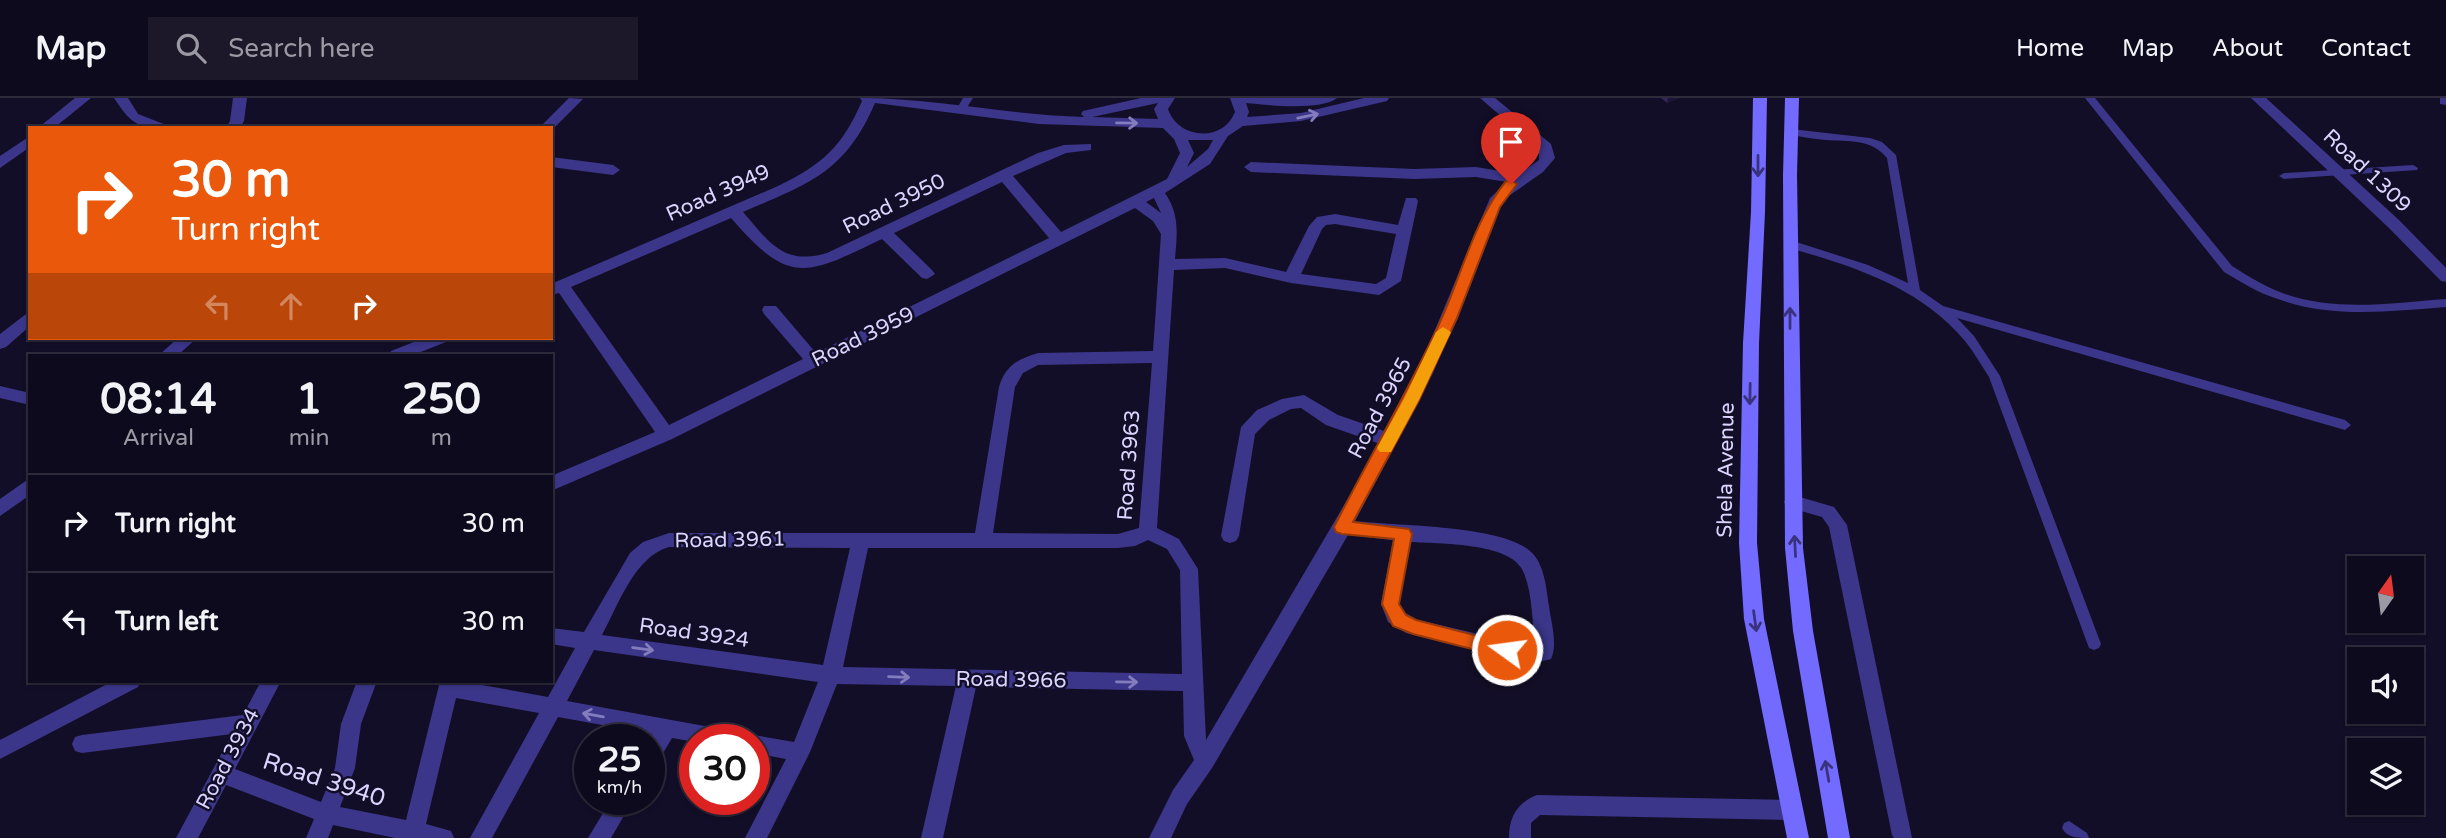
<!DOCTYPE html>
<style>
:root{--surface:#0e0a1d;--page:#1c182a;--text:#f1f3f6;--muted:#9b9aa4;--line:#2e2b3b}
body{margin:0;font-family:"Varela Round",sans-serif;background:var(--page);color:var(--text);height:100vh;display:flex;flex-direction:column;font-size:26px;white-space:nowrap}
*{box-sizing:border-box;margin:0}
p{font-size:23px;color:var(--muted)}
.icon{flex:none;width:38px;height:38px;fill:none;stroke:currentColor;stroke-width:2;stroke-linecap:round;stroke-linejoin:round}
.map{position:relative;flex:1;overflow:hidden}
.drawer{position:absolute;left:28px;top:256px;width:525px;height:329px;display:flex;flex-direction:column;background:var(--surface);border-radius:0px;box-shadow:0 2px 5px #0004,0 0 0 2px var(--line)}
.drawer>*{flex:none}
.hud{position:absolute;left:28px;top:28px;width:525px;height:214px;border-radius:0px;box-shadow:0 2px 5px #0004,0 0 0 2px var(--line);background:#ea580c;color:#fff;overflow:hidden}
.needle{width:46px;rotate:14deg}
.controls{position:absolute;left:2347px;top:458px;display:grid;gap:14px}
.controls a{display:grid;place-items:center;width:77px;height:77px;border-radius:0px;background:var(--surface);box-shadow:0 2px 5px #0004,0 0 0 2px var(--line);font-size:35px}
.speed{position:absolute;left:574px;top:626px;display:flex;gap:14px;font-size:35px;font-weight:700;text-align:center}
.speed>*{display:grid;place-content:center;width:91px;height:91px;border-radius:50%;background:var(--surface);box-shadow:0 2px 5px #0004,0 0 0 2px var(--line);line-height:1}
.speed small{font-size:18px;font-weight:400}
.speed .limit{border:10px solid #d22;background:#fff;color:#111}
.pin{position:absolute;display:grid;place-items:center;width:60px;height:60px;color:#fff;margin:-72px -30px;border-radius:50% 50% 50% 0;rotate:-45deg;box-shadow:0 0 7px #0007}
.pin .icon{rotate:45deg}
.me{position:absolute;width:77px;margin:-38px;rotate:284deg;stroke-linejoin:round;filter:drop-shadow(0 0 5px #0008)}
.turn{display:flex;align-items:center;gap:24px;height:147px;padding:0 28px;font-size:32px}
.turn .icon{width:91px;height:91px;stroke-width:2.5}
.turn b{display:block;font-size:49px;line-height:60px}
.lanes{display:flex;align-items:center;height:66px;padding:0 28px;background:#0003;justify-content:center;gap:35px;direction:ltr}
.lanes .off{opacity:.35}
.eta{display:flex;justify-content:space-evenly;align-items:center;height:119px;text-align:center}
.eta b{font-size:42px;font-weight:800;line-height:49px}
ul{padding:0;list-style:none}
li{display:flex;align-items:center;gap:21px;height:98px;padding:0 28px;border-top:2px solid var(--line)}
li div{flex:1}
li b{display:block;font-size:26px}
li em{font-style:normal}
header{display:flex;align-items:center;gap:42px;box-sizing:border-box;height:98px;padding:0 35px;background:var(--surface);border-bottom:2px solid var(--line)}
header strong{font-size:33px}
nav{display:flex;gap:38px;margin-inline-start:auto;font-size:24px}
.search{width:490px;height:63px;background:var(--page);display:flex;align-items:center;gap:18px;box-sizing:border-box;padding:0 24px;border-radius:0px;color:var(--muted);font-size:26px}
.map>svg:first-child{display:block}
.lines{fill:none;stroke-linecap:round;stroke-linejoin:round}
.service{fill:#3b3689;fill-rule:evenodd}
.minor{fill:#3b3689;fill-rule:evenodd}
.secondary{fill:#736bff;fill-rule:evenodd}
.wall{fill:#312556}
.shaded-wall{fill:#1d143b}
.oneway{stroke:#837dbe}
.oneway2{stroke:#39337d}
.route{fill:#ea580c;stroke:#983908;stroke-width:2}
.slow{fill:#f59e0b}
.labels{text-anchor:middle;dominant-baseline:central;stroke-width:5;stroke-linejoin:round;paint-order:stroke}
.street-label{font-size:21px;fill:#dad4ff;stroke:#130e27}
.near-street-label{font-size:24px;fill:#dad4ff;stroke:#130e27}
</style>
<header>
<strong>Map</strong>
<div class="search"><svg class="icon" aria-label="search" viewBox="0 0 24 24"><circle cx="10" cy="10" r="6"/><path d="M15 15l6 6"/></svg>Search here</div>
<nav><a>Home</a><a>Map</a><a>About</a><a>Contact</a></nav>
</header>
<div class="map">
<svg width="2446" height="740" viewBox="0 0 2446 740">
<rect width="100%" height="100%" fill="#130e27"/>
<g class="lines">
<g class="service">
<polygon points="963,0 973,0 964,14 958,14 956,12"/>
<path d="M2085,0H2095L2232,168C2249,179 2266,189 2285,196C2336,214 2393,205 2446,201V209C2390,213 2332,221 2278,201C2258,195 2241,184 2224,174Z"/>
<path d="M1791,31L1870,40L1882,44L1896,57L1920,192L1943,208L2345,322L2351,327L2345,332L1957,220L1974,238L2000,278L2101,546L2099,550L2094,552L2089,550L1989,279C1981,267 1974,254 1965,243C1919,188 1852,168 1786,149L1785,146L1790,142L1868,167L1908,185L1887,60C1870,40 1849,44 1826,42C1813,41 1800,39 1788,36L1786,34Z"/>
<polygon points="2413,67 2418,70 2417,72 2284,81 2279,78 2284,75"/>
<path d="M2069,723L2087,735L2089,740C2078,740 2067,740 2062,730L2064,725Z"/>
</g>
<g class="minor">
<polygon points="75,0 91,0 54,30 38,30"/>
<path d="M114,0H128L138,16L174,30C139,30 133,29 114,0Z"/>
<polygon points="233,0 247,0 244,23 240,30 226,30 230,23"/>
<polygon points="569,0 583,1 551,33 551,30 539,30"/>
<path d="M860,0C935,0 1009,17 1084,19L1081,16L1083,13L1141,0H1175L1168,11C1178,41 1223,45 1235,14L1230,0H1337C1321,13 1267,7 1246,5L1249,14L1247,19L1301,15L1364,0H1389L1387,3L1301,23L1243,28L1228,38L1210,66L1165,95C1180,117 1177,136 1175,161L1225,160L1286,174L1309,128L1317,119L1335,116L1398,127L1406,100H1416L1418,103L1401,183L1379,197L1291,185L1225,170L1174,172L1157,430L1179,441L1198,471L1206,642L1380,346L1326,327L1301,310L1291,311L1269,322L1255,336L1239,438L1236,443L1230,445L1224,443L1221,438L1241,329L1257,312L1282,301L1304,297L1338,317L1387,334L1417,275L1490,100L1507,84L1476,79L1414,81L1251,74L1244,69L1251,64L1414,71L1476,69L1519,76L1539,62V51L1480,0H1495L1551,46L1555,60L1543,74L1503,102L1433,275L1355,423C1396,428 1501,427 1530,453C1545,466 1546,490 1549,508C1551,524 1558,546 1551,561L1531,566L1406,535L1388,524L1381,506L1393,442L1348,437L1212,670L1187,706L1171,740H1149L1173,692L1194,662L1184,638L1183,593L976,589L943,740H921L956,588L837,586L810,654L767,740H745L786,661L754,655V642H746L754,637L794,644L818,584L594,552L567,603L732,633L739,636L742,642L695,644L672,640L656,667L649,669V642L652,636L558,619L492,740H470L539,615L456,600L426,726L451,733L454,740H395L333,727L328,740H306L314,721L226,687L198,740H176L232,636L82,655L75,653L72,646L75,639L82,637L243,617L261,583H281L235,671L321,704L335,670L341,626L357,583H377L361,626L355,670L340,709L406,722L440,583H460L548,599L575,550L551,546V530L584,534L630,455L643,444L669,435H975L999,289C1005,268 1018,261 1038,255L1153,253L1161,136L1153,123L1135,110L672,341L551,393V378L655,334L559,195L551,197V186L778,88C823,66 842,49 862,3ZM875,5L1039,26L1163,30L1174,41L1180,55L1167,81L1061,134L1013,78L1066,55L1091,52V46L1064,47L1038,55L827,155C783,168 769,144 743,114C808,86 845,75 875,5ZM1158,5L1154,11L1158,21L1092,19ZM1188,42H1213L1208,51L1187,69L1194,55ZM1002,84L1049,140L816,255L776,208H764L762,212L764,216L803,261L669,327L571,189L731,120C790,188 805,178 882,141L922,180L927,181L935,176L932,172L894,135ZM1154,100L1161,115L1146,104ZM1335,126L1396,136L1386,180L1376,186L1301,176L1322,131L1326,127ZM1152,265L1139,430L1118,436L993,435L1015,289L1023,275L1038,267ZM1148,442L1167,451L1180,472L1182,576L843,569L868,450H1118L1135,448ZM1411,444C1438,446 1510,444 1523,473C1533,495 1532,525 1535,549L1418,522L1402,513L1399,506ZM669,449L850,450L823,567L602,537C618,508 634,459 669,449Z"/>
<polygon points="2251,0 2266,0 2400,123 2446,170 2446,184 2441,183 2390,131"/>
<polygon points="2440,0 2446,0 2446,7 2440,6"/>
<polygon points="30,38 30,49 0,70 0,58"/>
<polygon points="551,59 613,67 620,72 613,77 551,69"/>
<polygon points="30,213 30,228 6,249 0,251 0,236"/>
<polygon points="178,240 197,240 178,257 159,257"/>
<polygon points="424,240 448,240 446,244 413,257 389,257 391,253"/>
<polygon points="0,288 30,295 30,307 0,300"/>
<polygon points="30,380 30,397 0,418 0,401"/>
<polygon points="1793,397 1834,409 1847,427 1912,740 1894,740 1892,737 1829,429 1822,419 1787,409 1784,404 1787,399"/>
<polygon points="113,583 141,583 138,589 0,661 0,642"/>
<path d="M1537,697L1792,702L1799,705L1803,712L1799,719L1792,722L1540,717L1531,725V740H1509C1509,719 1517,705 1537,697Z"/>
<polygon points="611,702 633,702 611,740 588,740"/>
</g>
<g class="secondary">
<polygon points="1753,0 1767,0 1765,114 1759,245 1757,445 1764,521 1809,740 1787,740 1744,521 1739,445 1743,245 1751,114"/>
<polygon points="1785,0 1799,0 1797,77 1803,450 1813,533 1850,740 1828,740 1793,533 1785,450 1783,77"/>
</g>
</g>
<polygon class="wall" points="1661,0 1679,0 1667,5"/>
<polygon class="shaded-wall" points="1668,0 1679,0 1667,5"/>
<defs><path id="oneway-shaft" d="M-6 0H5M1.5-3L5.5 0L1.5 3" fill="none" stroke-width="1.6" stroke-linecap="round" stroke-linejoin="round" transform="scale(1.75)"/></defs>
<g class="oneway">
<use href="#oneway-shaft" transform="translate(1308 18) rotate(-12)"/>
<use href="#oneway-shaft" transform="translate(1127 25) rotate(1)"/>
<use href="#oneway-shaft" transform="translate(643 551) rotate(8)"/>
<use href="#oneway-shaft" transform="translate(899 579) rotate(2)"/>
<use href="#oneway-shaft" transform="translate(1127 584) rotate(1)"/>
<use href="#oneway-shaft" transform="translate(593 617) rotate(-170)"/>
</g>
<g class="oneway2">
<use href="#oneway-shaft" transform="translate(1758 68) rotate(90)"/>
<use href="#oneway-shaft" transform="translate(1790 220) rotate(-90)"/>
<use href="#oneway-shaft" transform="translate(1750 296) rotate(91)"/>
<use href="#oneway-shaft" transform="translate(1795 448) rotate(-93)"/>
<use href="#oneway-shaft" transform="translate(1755 523) rotate(82)"/>
<use href="#oneway-shaft" transform="translate(1827 673) rotate(-100)"/>
</g>
<path class="route" d="M1511,82L1517,86L1500,109L1457,220L1419,302L1353,424L1409,431L1412,436L1399,506L1406,517L1416,522L1513,547L1516,552L1513,558L1507,560L1413,536L1393,528L1382,506L1394,441L1342,436L1336,434L1334,429C1369,360 1408,294 1440,224C1462,177 1473,124 1506,83Z"/>
<polygon class="slow" points="1443,229 1451,234 1419,302 1391,354 1380,354 1377,350 1404,301 1436,234"/>
<g class="labels">
<g class="street-label">
<text transform="translate(2367 73) rotate(43)">Road 1309</text>
<text transform="translate(718 95) rotate(-24)">Road 3949</text>
<text transform="translate(894 106) rotate(-26)">Road 3950</text>
<text transform="translate(863 239) rotate(-26)">Road 3959</text>
<text transform="translate(1380 310) rotate(-62)">Road 3965</text>
<text transform="translate(1129 367) rotate(-86)">Road 3963</text>
<text transform="translate(1726 372) rotate(-89)">Shela Avenue</text>
<text transform="translate(730 442) rotate(-1)">Road 3961</text>
<text transform="translate(694 535) rotate(8)">Road 3924</text>
<text transform="translate(1011 582) rotate(1)">Road 3966</text>
<text transform="translate(228 661) rotate(-62)">Road 3934</text>
</g>
<g class="near-street-label">
<text transform="translate(324 682) rotate(18)">Road 3940</text>
</g>
</g>
</svg>
<div class="controls">
<a><svg class="needle" viewBox="-14 -14 28 28"><path d="M0-13l5 13h-10z" fill="#e53935"/><path d="M0 13l5-13h-10z" fill="#9b9aa4"/></svg></a>
<a><svg class="icon" aria-label="sound" viewBox="0 0 24 24"><path d="M4 9h4l5-4v14l-5-4H4zM17 9q2 3 0 6"/></svg></a>
<a><svg class="icon" aria-label="layers" viewBox="0 0 24 24"><path d="M12 4l9 5-9 5-9-5zM3 14l9 5 9-5"/></svg></a>
</div>
<div class="speed"><div>25<small>km/h</small></div><div class="limit">30</div></div>
<div class="pin" style="left:1511px;top:86px;background:#d93025"><svg class="icon" aria-label="arrive" viewBox="0 0 24 24"><path d="M6 21V4h12l-3 4 3 4H6"/></svg></div>
<svg class="me" style="left:1507px;top:552px" viewBox="-20 -20 40 40"><circle r="17" fill="#ea580c" stroke="#fff" stroke-width="3"/><path d="M0-11L8 9 0 5-8 9z" fill="#fff"/></svg>
<div class="hud">
<div class="turn"><svg class="icon" aria-label="right" viewBox="0 0 24 24"><path d="M7 20v-9h11M14 6l5 5-5 5"/></svg><div><b>30 m</b>Turn right</div></div>
<div class="lanes"><svg class="icon off" aria-label="left" viewBox="0 0 24 24"><path d="M17 20v-9H6M10 6l-5 5 5 5"/></svg><svg class="icon off" aria-label="ahead" viewBox="0 0 24 24"><path d="M12 20V5M6 11l6-6 6 6"/></svg><svg class="icon" aria-label="right" viewBox="0 0 24 24"><path d="M7 20v-9h11M14 6l5 5-5 5"/></svg></div>
</div>
<section class="drawer">
<div class="eta">
<div><b>08:14</b><p>Arrival</p></div>
<div><b>1</b><p>min</p></div>
<div><b>250</b><p>m</p></div>
</div>
<ul>
<li><svg class="icon" aria-label="right" viewBox="0 0 24 24"><path d="M7 20v-9h11M14 6l5 5-5 5"/></svg><div><b>Turn right</b></div><em>30 m</em></li>
<li><svg class="icon" aria-label="left" viewBox="0 0 24 24"><path d="M17 20v-9H6M10 6l-5 5 5 5"/></svg><div><b>Turn left</b></div><em>30 m</em></li>
</ul>
</section>
</div>
